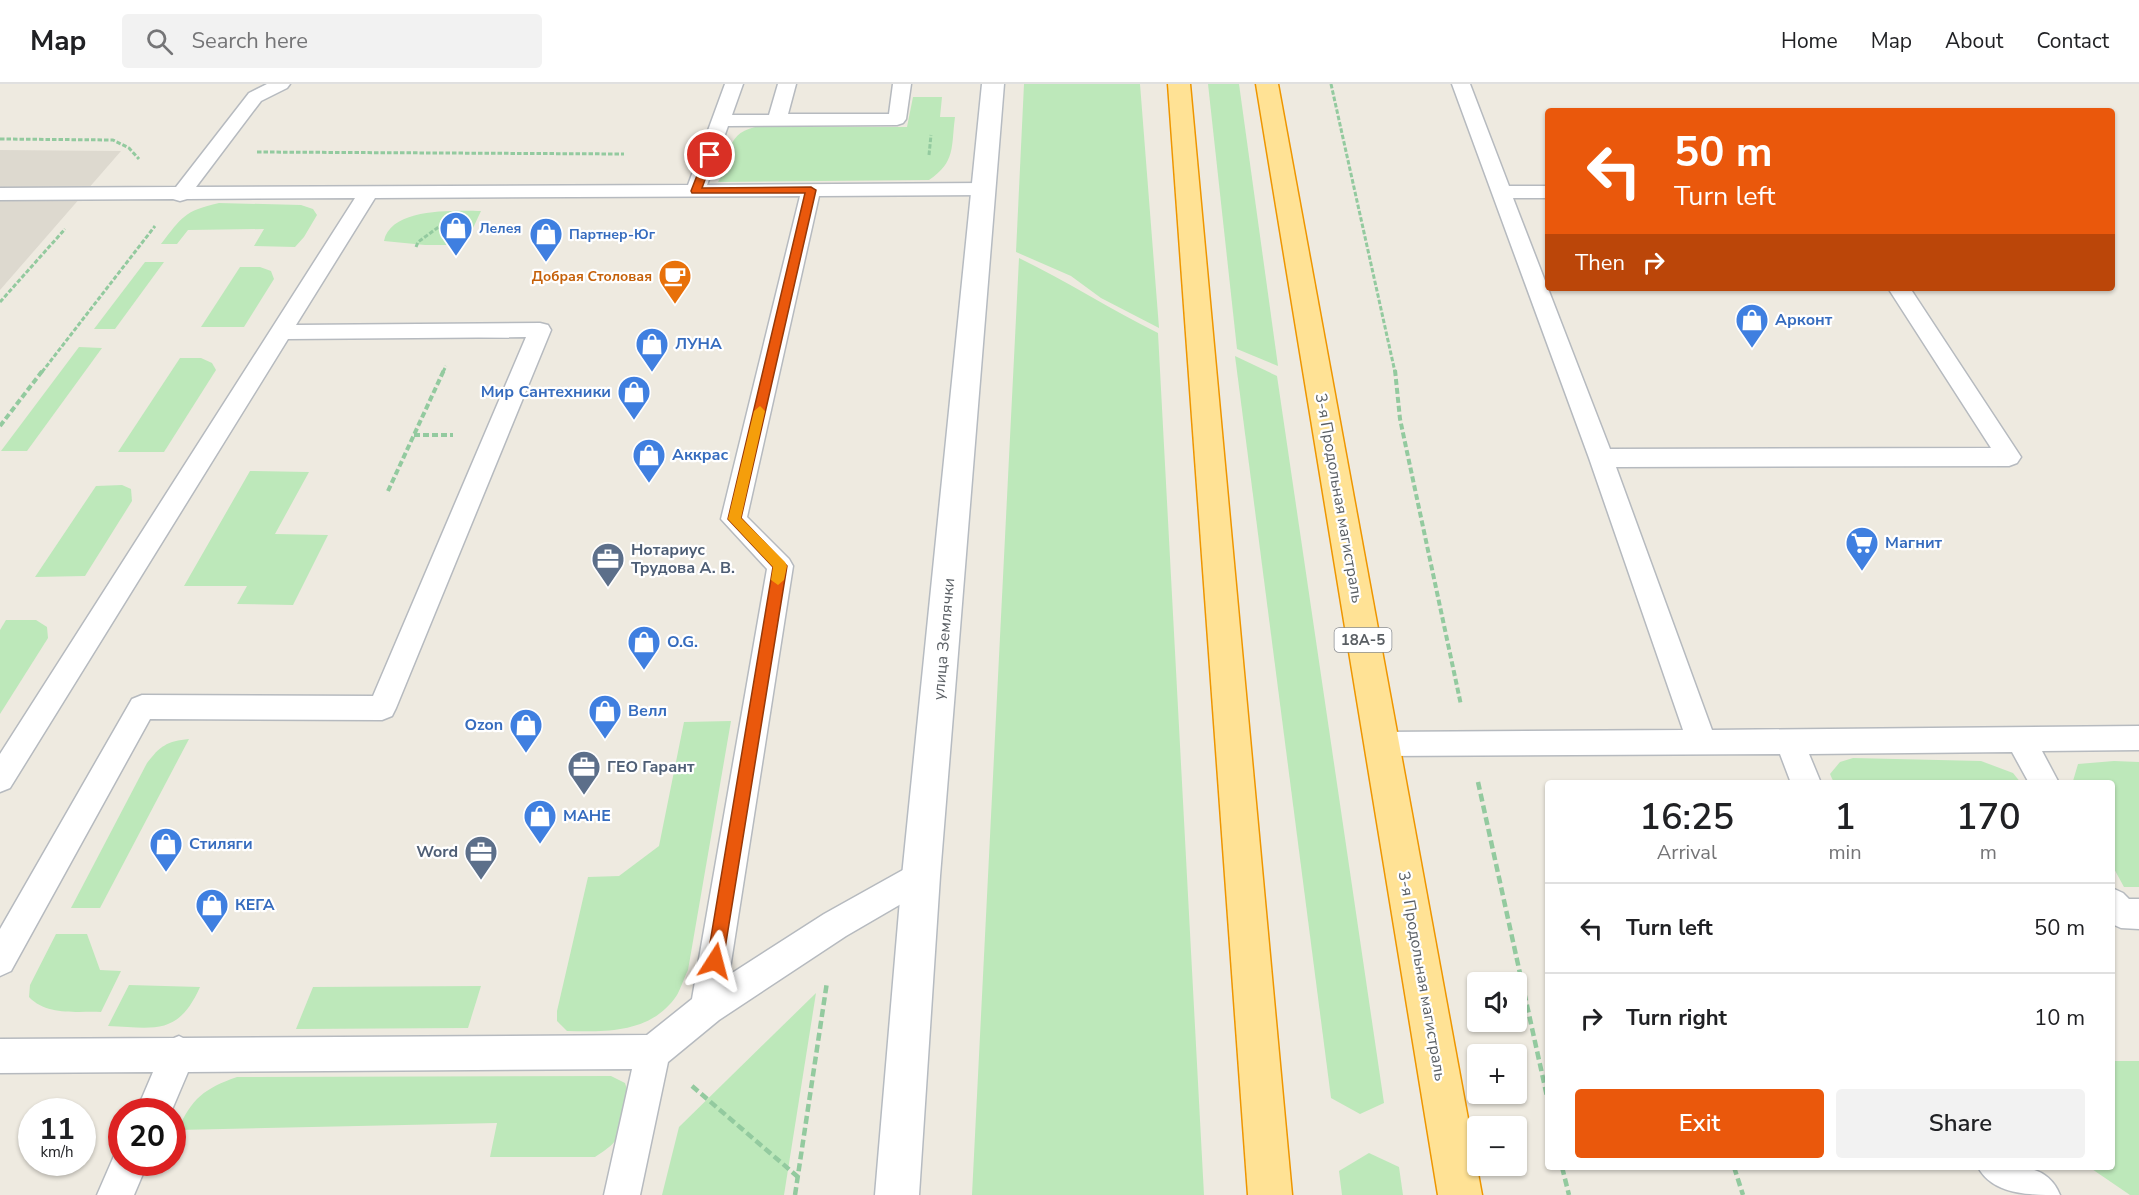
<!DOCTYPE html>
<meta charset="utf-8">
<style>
:root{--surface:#fff;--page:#f2f2f2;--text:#202124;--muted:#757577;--line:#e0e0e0;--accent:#ea580c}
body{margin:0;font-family:"Nunito Sans",sans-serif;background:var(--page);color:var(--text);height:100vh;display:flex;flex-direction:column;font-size:22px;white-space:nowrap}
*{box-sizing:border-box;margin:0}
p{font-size:20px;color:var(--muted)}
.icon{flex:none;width:33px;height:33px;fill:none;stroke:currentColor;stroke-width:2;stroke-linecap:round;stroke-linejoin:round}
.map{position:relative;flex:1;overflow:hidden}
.sheet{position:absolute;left:1545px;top:696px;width:570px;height:390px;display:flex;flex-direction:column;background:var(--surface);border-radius:6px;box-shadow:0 2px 4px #0004}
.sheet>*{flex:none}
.hud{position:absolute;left:1545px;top:24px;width:570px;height:183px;border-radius:6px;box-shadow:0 2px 4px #0004;background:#ea580c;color:#fff;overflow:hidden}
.buttons{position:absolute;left:1467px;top:888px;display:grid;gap:12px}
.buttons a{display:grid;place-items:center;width:60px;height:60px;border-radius:6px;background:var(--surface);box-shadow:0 2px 4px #0004;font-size:30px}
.speed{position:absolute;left:18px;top:1014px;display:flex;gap:12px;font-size:30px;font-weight:700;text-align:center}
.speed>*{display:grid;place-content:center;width:78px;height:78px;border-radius:50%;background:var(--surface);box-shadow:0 2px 4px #0004;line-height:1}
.speed small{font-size:15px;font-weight:400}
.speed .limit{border:9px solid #d22;background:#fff;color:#111}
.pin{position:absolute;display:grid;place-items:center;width:51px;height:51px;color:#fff;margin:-26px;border:3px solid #fff;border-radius:50%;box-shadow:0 2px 6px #0007}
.me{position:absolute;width:66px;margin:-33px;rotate:9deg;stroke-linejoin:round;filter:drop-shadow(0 0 4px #0008)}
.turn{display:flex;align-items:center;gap:21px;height:126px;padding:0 30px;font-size:27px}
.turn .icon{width:78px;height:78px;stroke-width:2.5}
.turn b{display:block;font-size:42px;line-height:51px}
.then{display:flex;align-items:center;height:57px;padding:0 30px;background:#0003;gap:12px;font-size:22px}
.eta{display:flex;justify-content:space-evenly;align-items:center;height:102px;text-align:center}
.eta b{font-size:36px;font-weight:600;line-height:42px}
.button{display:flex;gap:12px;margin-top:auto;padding:12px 30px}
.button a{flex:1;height:69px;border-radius:6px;background:var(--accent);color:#fff;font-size:24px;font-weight:600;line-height:69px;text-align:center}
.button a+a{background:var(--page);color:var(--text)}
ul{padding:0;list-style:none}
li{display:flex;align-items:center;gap:18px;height:90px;padding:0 30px;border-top:2px solid var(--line)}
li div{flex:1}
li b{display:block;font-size:22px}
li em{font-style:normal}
header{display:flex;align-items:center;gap:36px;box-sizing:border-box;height:84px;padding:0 30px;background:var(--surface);border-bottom:2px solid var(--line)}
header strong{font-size:28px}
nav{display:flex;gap:33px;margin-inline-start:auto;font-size:21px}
.search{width:420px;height:54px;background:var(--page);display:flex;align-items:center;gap:15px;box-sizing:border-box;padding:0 21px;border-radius:6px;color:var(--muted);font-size:22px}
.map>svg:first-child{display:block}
.education{fill:#ddd9cf}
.green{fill:#bde8ba}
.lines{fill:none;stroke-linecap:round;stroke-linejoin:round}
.service-casing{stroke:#b6babf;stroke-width:3}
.secondary-casing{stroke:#b6bbc1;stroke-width:3}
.trunk-casing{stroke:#ee9600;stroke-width:3}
.path-far2{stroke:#93ca9f;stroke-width:3;stroke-dasharray:4.5 2;stroke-linecap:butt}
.path-far1{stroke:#93ca9f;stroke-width:4;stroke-dasharray:6 3;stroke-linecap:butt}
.path{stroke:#93ca9f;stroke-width:4.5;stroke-dasharray:8 4;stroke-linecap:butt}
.service{fill:#fff;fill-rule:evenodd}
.secondary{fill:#fff;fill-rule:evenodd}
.trunk{fill:#ffe295;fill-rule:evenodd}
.route{fill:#ea580c;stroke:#983908;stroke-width:1.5}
.slow{fill:#f59e0b}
.labels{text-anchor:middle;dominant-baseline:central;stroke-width:4.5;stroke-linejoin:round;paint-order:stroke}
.far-shop-label{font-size:14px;font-weight:bold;fill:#366cbe;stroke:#fff;text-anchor:start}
.far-food-label{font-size:14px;font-weight:bold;fill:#c56008;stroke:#fff;text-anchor:end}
.shield{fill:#fff;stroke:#8b8e92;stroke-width:1.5}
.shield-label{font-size:15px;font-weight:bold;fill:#595e63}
.shop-label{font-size:16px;font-weight:bold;fill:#366cbe;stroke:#fff;text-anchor:start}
.street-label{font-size:16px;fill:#595e63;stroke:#fff}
.service-label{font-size:16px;font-weight:bold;fill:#4e5e75;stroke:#fff;text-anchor:start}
</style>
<header>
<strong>Map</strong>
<div class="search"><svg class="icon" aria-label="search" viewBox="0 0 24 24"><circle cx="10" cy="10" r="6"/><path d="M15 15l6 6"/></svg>Search here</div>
<nav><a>Home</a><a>Map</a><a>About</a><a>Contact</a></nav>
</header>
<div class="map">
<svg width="2139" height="1111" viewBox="0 0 2139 1111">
<rect width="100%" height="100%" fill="#eeeae0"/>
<polygon class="education" points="0,66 121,67 0,206"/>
<g class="green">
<polygon points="1024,0 1140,0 1159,244 1101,214 1071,192 1016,168"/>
<polygon points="1208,0 1239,0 1278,282 1237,265"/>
<path d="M913,13H942L940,33H955C951,63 956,78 929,96L718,98C733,75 722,51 755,43H907Z"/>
<path d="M219,119L301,121L313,125L317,131L304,153L295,163L254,162L264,145L188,146L177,160H161C182,133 184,127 219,119Z"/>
<path d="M481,127L465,161H425L384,157C391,123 456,127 481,127Z"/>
<path d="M1019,174C1067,197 1111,226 1158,249L1204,1111H972Z"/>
<polygon points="145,178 164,178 115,245 94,245"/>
<polygon points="240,183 260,183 271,187 274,195 244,243 201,243"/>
<polygon points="79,263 102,264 27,367 1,367"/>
<polygon points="1235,272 1277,292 1384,1019 1360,1030 1331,1014"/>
<polygon points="180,274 201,274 212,279 216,286 164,368 118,368"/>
<polygon points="250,387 309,388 275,450 328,451 293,521 237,520 247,502 184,502"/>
<polygon points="122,401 131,405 132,417 85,492 35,493 96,402"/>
<polygon points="6,536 36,536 47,543 48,554 0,630 0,546"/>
<path d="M731,637L688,886C684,894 681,904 677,911C652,949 607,948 567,947L557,937V927L588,793L619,792L659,762L684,638Z"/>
<path d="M189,655L100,824H71L147,679C160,662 167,657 189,655Z"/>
<polygon points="1853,674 1981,677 2013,689 2021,699 1834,699 1830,690 1840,678"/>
<polygon points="2114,677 2139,678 2139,803 2124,803 2112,781 2112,699 2073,697 2078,680"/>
<path d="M56,850H87L100,886L121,887L101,928C76,927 47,932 29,913L30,901Z"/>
<path d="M129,901L200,903C178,952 155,944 108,942Z"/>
<polygon points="481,902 468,944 296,945 313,903"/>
<polygon points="816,909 784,1111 662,1111 679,1043"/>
<polygon points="2112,977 2139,977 2139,1111 2130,1111 2089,1083 2112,1083"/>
<path d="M611,992L625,999C629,1010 628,1017 626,1028C622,1052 616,1060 595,1073H490L497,1039L178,1046C191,1015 205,1004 237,993Z"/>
<polygon points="1369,1069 1399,1083 1403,1111 1342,1111 1339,1087"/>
</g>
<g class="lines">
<g class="service-casing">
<g id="service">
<polygon points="267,0 290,0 287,4 261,17 196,103 688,101 725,0 743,0 732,31 769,31 778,0 796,0 788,30 889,30 893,0 911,0 906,35 903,39 897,41 728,42 707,101 984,99 991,101 994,105 991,109 984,111 819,112 747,433 789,475 793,482 729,891 824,830 910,782 921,778 932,782 936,792 932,802 846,852 719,936 668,978 640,1111 604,1111 632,985 188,988 171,1028 136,1028 153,988 0,989 0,955 174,954 179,952 183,954 647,951 692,915 767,485 721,435 800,112 375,114 296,241 540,239 548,241 551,246 396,624 392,632 382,636 150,635 11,887 0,892 0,845 132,615 142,611 373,612 526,253 288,255 10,704 0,708 0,670 355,114 187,115 180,117 173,115 0,116 0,104 176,103 249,9"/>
<polygon points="1452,0 1470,0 1509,102 1548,102 1548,114 1513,114 1610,365 1991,364 1888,204 1910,204 2021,373 2017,379 2009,382 1616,383 1712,646 2139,642 2139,666 2042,667 2059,699 2029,699 2012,668 1809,670 1821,699 1791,699 1780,670 1382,672 1372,669 1368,660 1372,651 1382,648 1683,646 1589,374"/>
<polygon points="2112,804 2123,809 2129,815 2139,815 2139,845 2121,844 2112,840"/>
<polygon points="122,1064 122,1078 148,1078 134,1111 97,1111 117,1065"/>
<path d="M1978,1083C2010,1083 2046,1076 2060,1111C2029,1111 1993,1111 1978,1083Z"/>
</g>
</g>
<g class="secondary-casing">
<polygon id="secondary" points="982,0 1004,0 940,792 919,1111 875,1111 902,792"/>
</g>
<g class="trunk-casing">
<g id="trunk">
<polygon points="1168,0 1190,0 1292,1111 1248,1111"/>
<polygon points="1256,0 1278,0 1482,1111 1438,1111"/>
</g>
</g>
<g class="path-far2">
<polyline points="1331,0 1395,288"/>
<polyline points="0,55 113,56 129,64 139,75"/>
<polyline points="257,68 624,70"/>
<polyline points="929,71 931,51"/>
<polyline points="416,163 418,158 440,142"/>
<polyline points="0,218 65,145"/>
<polyline points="42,288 155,142"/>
<polyline points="443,288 446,282"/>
</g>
<g class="path-far1">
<polyline points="1395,286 1400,335 1461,621"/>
<polyline points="0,342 43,286"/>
<polyline points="414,351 453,351"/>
<polyline points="388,407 444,286"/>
</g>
<g class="path">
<polyline points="1478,698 1548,1017"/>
<polyline points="692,1002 798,1093"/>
<polyline points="1562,1083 1569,1111"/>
<polyline points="1734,1083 1743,1111"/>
<polyline points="795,1111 827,898"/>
</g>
<use href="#service" class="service"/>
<use href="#secondary" class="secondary"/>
<use href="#trunk" class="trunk"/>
</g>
<polygon class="route" points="710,68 714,71 702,104 811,103 816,106 741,434 787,482 723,877 721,883 715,885 709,883 707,877 773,483 728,435 805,109 692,109 691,107 705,71"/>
<polygon class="slow" points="760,322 765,327 741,434 785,478 787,482 784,496 778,501 771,496 773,483 728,435 754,327"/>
<defs>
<g id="shop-pin" transform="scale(1.725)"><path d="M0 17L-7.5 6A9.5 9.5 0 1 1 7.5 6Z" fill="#3f7fe0" stroke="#fff"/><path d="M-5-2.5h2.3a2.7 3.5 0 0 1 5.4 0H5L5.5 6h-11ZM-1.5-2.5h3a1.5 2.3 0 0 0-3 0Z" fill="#fff"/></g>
<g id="cafe-pin" transform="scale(1.725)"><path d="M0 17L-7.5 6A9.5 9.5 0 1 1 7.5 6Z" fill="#e8710a" stroke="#fff"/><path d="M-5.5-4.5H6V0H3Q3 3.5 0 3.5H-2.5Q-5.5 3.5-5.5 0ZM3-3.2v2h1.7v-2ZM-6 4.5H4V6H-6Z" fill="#fff"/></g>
<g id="supermarket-pin" transform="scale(1.725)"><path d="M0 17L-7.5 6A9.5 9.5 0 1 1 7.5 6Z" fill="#3f7fe0" stroke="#fff"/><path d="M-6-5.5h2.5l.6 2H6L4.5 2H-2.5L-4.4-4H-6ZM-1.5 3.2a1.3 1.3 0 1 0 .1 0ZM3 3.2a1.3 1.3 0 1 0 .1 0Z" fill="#fff"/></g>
<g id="office-pin" transform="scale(1.725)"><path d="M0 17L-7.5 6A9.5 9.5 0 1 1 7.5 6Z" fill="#5c6f8a" stroke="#fff"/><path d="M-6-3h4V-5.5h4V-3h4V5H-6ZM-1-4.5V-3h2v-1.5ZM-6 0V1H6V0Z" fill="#fff"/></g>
</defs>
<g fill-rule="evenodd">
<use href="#shop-pin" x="456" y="144"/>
<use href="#shop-pin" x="546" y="150"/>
<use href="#cafe-pin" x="675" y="192"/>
<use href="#shop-pin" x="1752" y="236"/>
<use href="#shop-pin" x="652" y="260"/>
<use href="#shop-pin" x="634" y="308"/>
<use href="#shop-pin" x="649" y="371"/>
<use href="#supermarket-pin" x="1862" y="459"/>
<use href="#office-pin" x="608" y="475"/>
<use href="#shop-pin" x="644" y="558"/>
<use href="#shop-pin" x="605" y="627"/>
<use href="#shop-pin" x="526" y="641"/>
<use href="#office-pin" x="584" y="683"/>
<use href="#shop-pin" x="540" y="732"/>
<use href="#shop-pin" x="166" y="760"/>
<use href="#office-pin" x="481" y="768"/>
<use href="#shop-pin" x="212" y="821"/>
</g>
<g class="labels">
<g class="far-shop-label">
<text x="479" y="144">Лелея</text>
<text x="569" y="150">Партнер-Юг</text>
</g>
<g class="far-food-label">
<text x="652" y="192">Добрая Столовая</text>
</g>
<rect class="shield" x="1334.5" y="544" width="57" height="24" rx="4.5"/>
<g class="shield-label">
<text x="1363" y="556">18А-5</text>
</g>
<g class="shop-label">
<text x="1775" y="236">Арконт</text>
<text x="675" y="260">ЛУНА</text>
<text x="611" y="308" text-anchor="end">Мир Сантехники</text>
<text x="672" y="371">Аккрас</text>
<text x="1885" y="459">Магнит</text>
<text x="667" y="558">O.G.</text>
<text x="628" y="627">Велл</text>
<text x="503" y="641" text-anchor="end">Ozon</text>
<text x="563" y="732">МАНЕ</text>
<text x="189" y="760">Стиляги</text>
<text x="235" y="821">КЕГА</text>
</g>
<g class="street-label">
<text transform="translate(1339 414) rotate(80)">3-я Продольная магистраль</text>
<text transform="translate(944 555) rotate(-85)">улица Землячки</text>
<text transform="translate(1422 892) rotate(80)">3-я Продольная магистраль</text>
</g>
<g class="service-label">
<text x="631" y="466">Нотариус<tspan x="631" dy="18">Трудова А. В.</tspan></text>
<text x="607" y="683">ГЕО Гарант</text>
<text x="458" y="768" text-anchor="end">Word</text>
</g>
</g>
</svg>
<div class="buttons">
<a><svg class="icon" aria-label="sound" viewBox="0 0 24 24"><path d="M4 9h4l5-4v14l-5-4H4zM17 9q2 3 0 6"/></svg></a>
<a>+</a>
<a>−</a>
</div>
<div class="speed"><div>11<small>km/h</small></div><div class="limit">20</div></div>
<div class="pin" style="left:710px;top:71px;background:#d93025"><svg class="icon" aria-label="arrive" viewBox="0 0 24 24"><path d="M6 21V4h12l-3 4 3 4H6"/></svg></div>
<svg class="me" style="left:715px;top:877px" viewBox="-20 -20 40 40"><path d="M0-17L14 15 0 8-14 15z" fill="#ea580c" stroke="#fff" stroke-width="4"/></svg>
<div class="hud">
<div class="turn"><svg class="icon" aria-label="left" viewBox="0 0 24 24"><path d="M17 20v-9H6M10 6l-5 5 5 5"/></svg><div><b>50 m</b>Turn left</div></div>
<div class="then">Then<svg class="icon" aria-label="right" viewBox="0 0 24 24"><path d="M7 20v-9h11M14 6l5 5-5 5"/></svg></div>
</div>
<section class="sheet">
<div class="eta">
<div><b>16:25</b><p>Arrival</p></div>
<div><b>1</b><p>min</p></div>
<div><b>170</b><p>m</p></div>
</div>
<ul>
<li><svg class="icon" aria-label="left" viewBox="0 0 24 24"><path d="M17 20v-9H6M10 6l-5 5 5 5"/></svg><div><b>Turn left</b></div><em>50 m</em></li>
<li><svg class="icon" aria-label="right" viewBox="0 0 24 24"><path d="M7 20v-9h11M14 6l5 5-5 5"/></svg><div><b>Turn right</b></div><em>10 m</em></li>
</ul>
<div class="button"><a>Exit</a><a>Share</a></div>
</section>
</div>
